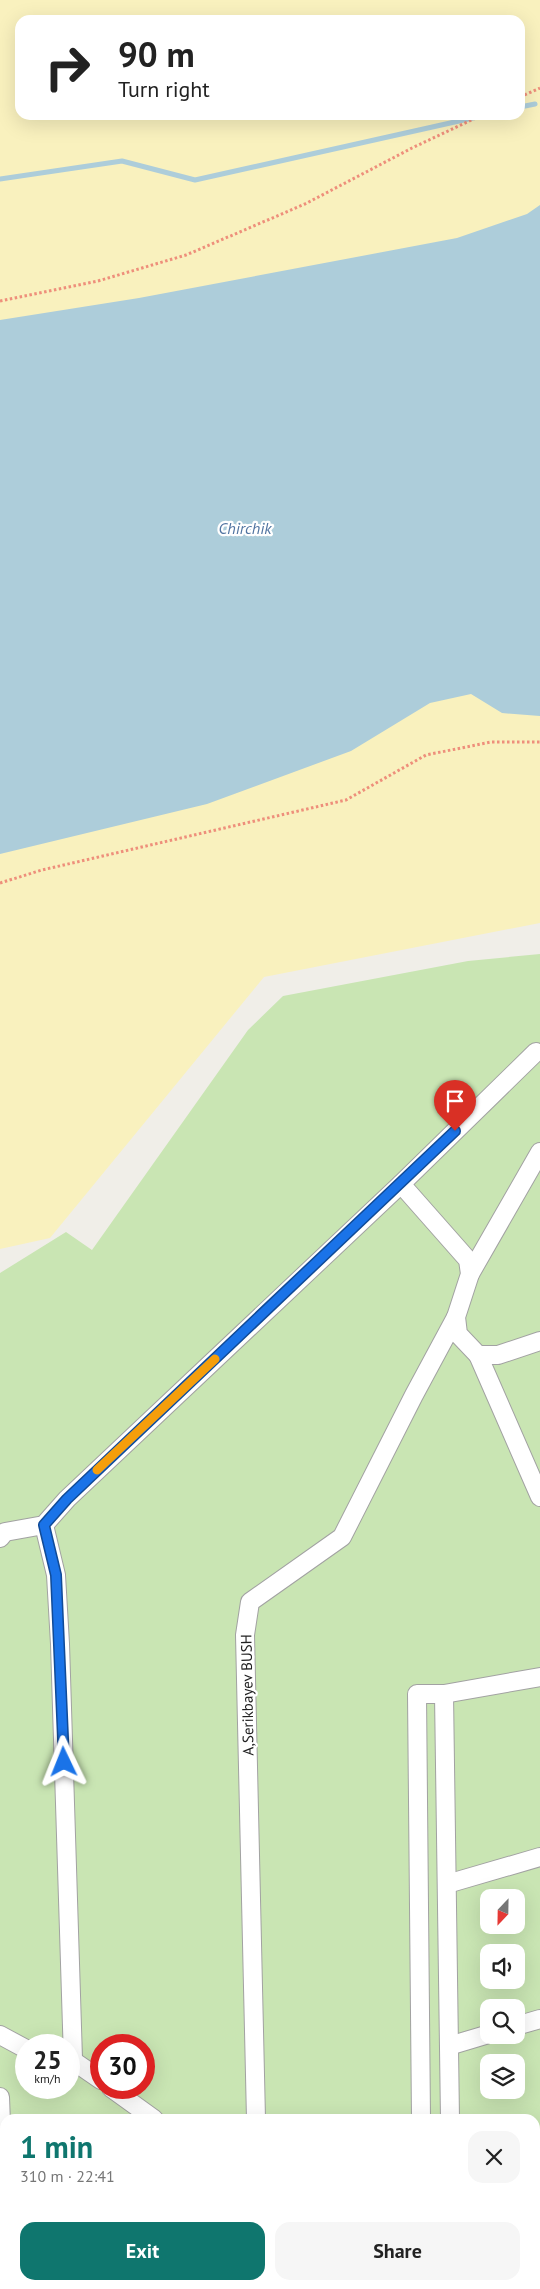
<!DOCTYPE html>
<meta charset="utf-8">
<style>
:root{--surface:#fff;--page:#f6f6f6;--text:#222;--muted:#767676;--accent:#0f766e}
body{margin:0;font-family:"PT Sans",sans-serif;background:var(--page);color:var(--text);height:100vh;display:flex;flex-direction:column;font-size:19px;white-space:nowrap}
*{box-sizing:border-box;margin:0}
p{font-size:16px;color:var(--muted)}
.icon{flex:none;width:28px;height:28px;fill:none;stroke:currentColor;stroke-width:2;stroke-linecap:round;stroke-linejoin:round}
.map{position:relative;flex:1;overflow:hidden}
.panel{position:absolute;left:0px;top:2114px;width:540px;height:176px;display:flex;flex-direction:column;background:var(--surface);border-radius:15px 15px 0 0;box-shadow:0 5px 20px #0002}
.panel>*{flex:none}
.hud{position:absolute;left:15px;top:15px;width:510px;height:105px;border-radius:15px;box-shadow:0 5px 20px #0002;background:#fff;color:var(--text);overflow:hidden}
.needle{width:32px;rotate:202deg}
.buttons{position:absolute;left:480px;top:1889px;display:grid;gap:10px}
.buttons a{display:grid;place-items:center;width:45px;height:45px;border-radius:10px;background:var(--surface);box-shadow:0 5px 20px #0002;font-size:25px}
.speed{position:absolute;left:15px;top:2034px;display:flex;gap:10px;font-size:25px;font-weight:700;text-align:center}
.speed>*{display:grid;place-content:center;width:65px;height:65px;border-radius:50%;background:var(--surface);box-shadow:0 5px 20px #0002;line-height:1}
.speed small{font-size:12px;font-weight:400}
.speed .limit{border:8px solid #d22;background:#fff;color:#111}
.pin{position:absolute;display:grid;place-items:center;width:42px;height:42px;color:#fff;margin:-51px -21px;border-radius:50% 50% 50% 0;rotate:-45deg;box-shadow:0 0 5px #0007}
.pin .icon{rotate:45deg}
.me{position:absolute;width:55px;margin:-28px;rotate:358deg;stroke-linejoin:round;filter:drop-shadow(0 0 4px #0008)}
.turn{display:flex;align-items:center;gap:18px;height:105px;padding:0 20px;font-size:22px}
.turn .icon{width:65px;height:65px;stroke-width:2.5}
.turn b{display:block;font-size:35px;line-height:42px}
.round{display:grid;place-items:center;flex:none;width:52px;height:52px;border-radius:15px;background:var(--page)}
.head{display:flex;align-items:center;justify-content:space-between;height:85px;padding:0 20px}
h1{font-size:30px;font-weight:700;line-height:38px;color:var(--accent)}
.cta{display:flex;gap:10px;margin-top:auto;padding:10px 20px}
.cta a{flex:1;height:58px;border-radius:15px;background:var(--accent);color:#fff;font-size:20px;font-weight:700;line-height:58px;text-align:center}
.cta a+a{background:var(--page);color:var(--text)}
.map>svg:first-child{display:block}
.grass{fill:#c9e5b3;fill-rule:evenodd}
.sand{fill:#f9f1be;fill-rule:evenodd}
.water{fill:#adcdda}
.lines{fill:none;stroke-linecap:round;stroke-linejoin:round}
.stream{stroke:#adcdda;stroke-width:5}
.minor-casing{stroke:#a2a2a2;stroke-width:20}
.path{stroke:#ee8f7b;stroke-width:3;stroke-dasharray:2.5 2.5;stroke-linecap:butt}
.minor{stroke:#fff;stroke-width:18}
.route-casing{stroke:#114b97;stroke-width:12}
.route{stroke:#1a73e8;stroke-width:9}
.slow{stroke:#f59e0b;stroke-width:9}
.labels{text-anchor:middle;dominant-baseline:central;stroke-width:4.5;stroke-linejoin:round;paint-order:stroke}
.street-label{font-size:15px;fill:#212121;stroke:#fff}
.water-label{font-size:16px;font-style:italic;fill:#5174a1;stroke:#fff}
</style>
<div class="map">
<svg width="540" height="2289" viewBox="0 0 540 2289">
<rect width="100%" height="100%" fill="#f0eee8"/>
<path class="grass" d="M540,954V2235L535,2236V2119H5V2285H288L275,2289H0V1273L66,1232L92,1250L248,1030L283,996L468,961ZM489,1898H516V1925H489ZM489,1952H516V1980H489ZM489,2008H516V2035H489ZM26,2045H69V2088H26ZM101,2045H144V2088H101ZM489,2062H516V2090H489Z"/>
<path class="sand" d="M0,0H540V923L264,977L50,1238L0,1249ZM20,20H520V115H20Z"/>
<polygon class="water" points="540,205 540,716 502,713 471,694 430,703 351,751 207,804 0,854 0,320 139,298 457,238 527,214"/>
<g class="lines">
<g class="stream">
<polyline points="520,107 535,104"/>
<polyline points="0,179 122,161 195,180 486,115"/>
</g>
<g class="minor-casing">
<g id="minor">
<polyline points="401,1184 468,1260 470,1274 456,1317 458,1334 478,1355 498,1355 540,1341"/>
<polyline points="470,1274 540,1152"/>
<polyline points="478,1355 540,1497"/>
<polyline points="44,1525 56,1575 60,1644 73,2059"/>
<polyline points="0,1538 5,1532 44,1525 67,1499 401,1184 536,1052"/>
<polyline points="444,1694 450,2119"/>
<polyline points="447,1884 540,1857"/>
<polyline points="516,2026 540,2019"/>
<polyline points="0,2035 26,2049"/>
<polyline points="449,2046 489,2034"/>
<polyline points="69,2058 101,2080"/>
<polyline points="111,2088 154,2119"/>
<polyline points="0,2097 4,2202 0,2254"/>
<polyline points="256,2119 245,1635 250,1602 342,1537 414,1395 456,1317"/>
<polyline points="421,2119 417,1694 444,1694 540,1677"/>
<polyline points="535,2160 540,2158"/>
<polyline points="535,2264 540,2263"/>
<polyline points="510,2285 512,2289"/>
<polyline points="412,2289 432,2285"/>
</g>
</g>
<g class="path">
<polyline points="520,97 540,88"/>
<polyline points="0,301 98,281 186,255 305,204 412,148 482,115"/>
<polyline points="0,883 42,870 346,800 426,755 491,742 540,742"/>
</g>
<use href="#minor" class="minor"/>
</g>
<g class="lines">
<g class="route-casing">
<polyline id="route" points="64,1762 56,1575 44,1525 67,1499 455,1131"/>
</g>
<use href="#route" class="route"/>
<polyline class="slow" points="97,1470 215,1359"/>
</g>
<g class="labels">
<g class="street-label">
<text transform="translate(247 1695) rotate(-91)">A,Serikbayev BUSH</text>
</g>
<g class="water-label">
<text x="245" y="528">Chirchik</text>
</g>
</g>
</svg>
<div class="buttons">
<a><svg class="needle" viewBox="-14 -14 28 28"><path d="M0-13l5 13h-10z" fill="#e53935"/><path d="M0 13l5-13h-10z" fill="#767676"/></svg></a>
<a><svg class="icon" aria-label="sound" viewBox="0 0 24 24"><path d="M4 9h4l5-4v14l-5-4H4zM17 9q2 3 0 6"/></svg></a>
<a><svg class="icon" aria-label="search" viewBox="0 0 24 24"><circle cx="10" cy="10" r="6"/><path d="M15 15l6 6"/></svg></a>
<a><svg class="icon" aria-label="layers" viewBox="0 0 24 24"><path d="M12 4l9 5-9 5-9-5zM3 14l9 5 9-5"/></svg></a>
</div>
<div class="speed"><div>25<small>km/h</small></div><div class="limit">30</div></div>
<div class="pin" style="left:455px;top:1131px;background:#d93025"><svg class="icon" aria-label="arrive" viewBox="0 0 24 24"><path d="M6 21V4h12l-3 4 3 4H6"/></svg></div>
<svg class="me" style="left:64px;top:1762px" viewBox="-20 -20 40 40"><path d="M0-17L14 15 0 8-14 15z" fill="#1a73e8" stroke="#fff" stroke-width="4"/></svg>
<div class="hud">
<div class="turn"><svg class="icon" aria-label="right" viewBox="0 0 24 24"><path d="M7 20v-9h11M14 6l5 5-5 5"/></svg><div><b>90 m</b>Turn right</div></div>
</div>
<section class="panel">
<div class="head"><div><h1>1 min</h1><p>310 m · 22:41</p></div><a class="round"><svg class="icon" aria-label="close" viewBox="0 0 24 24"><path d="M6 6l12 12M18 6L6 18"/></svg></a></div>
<div class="cta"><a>Exit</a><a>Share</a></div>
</section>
</div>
